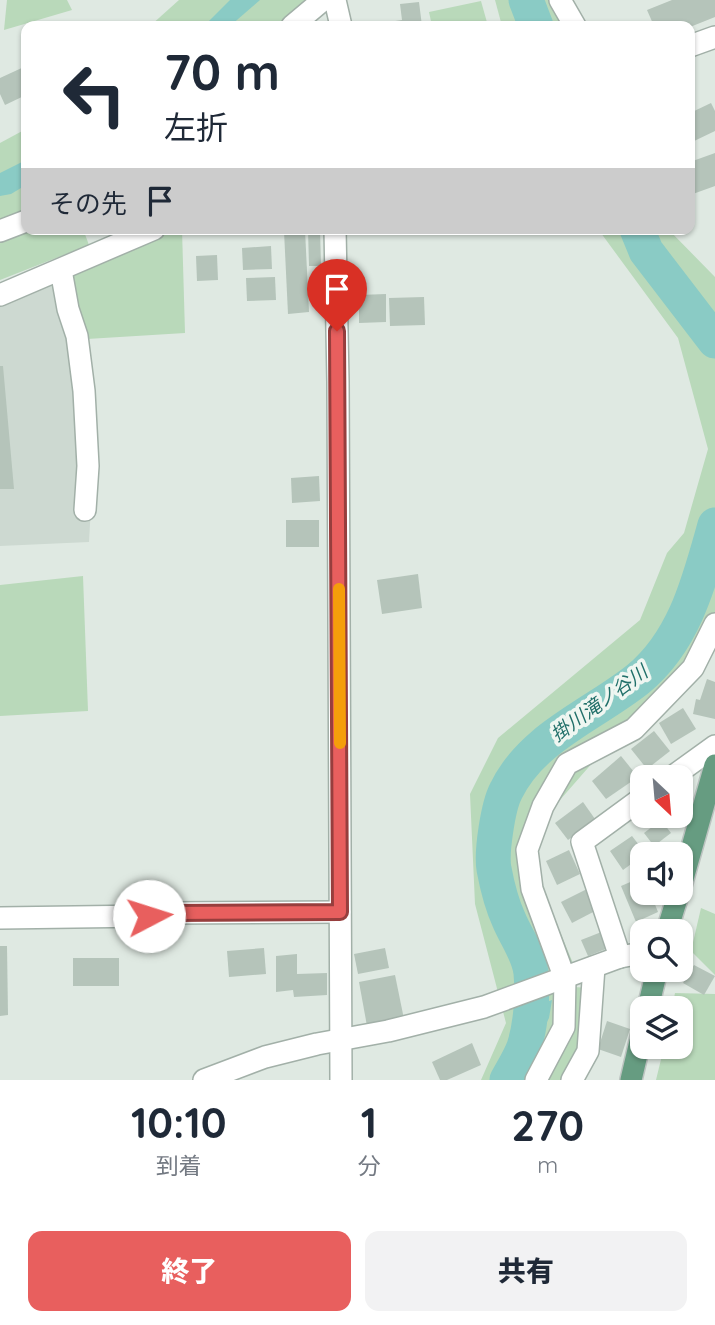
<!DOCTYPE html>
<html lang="ja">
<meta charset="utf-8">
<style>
:root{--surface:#fff;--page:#f2f2f3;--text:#1f2937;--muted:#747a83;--accent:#e85f5e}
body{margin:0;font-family:Quicksand,"Noto Sans JP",sans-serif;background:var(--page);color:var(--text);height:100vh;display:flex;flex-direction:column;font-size:26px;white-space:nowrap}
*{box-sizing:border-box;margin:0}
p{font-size:23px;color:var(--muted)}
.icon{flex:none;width:38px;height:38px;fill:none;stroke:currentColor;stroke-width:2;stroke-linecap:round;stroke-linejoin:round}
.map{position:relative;height:1080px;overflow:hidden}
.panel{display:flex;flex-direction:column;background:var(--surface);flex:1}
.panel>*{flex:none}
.guide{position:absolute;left:21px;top:21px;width:674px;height:214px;border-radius:14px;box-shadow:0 2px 5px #0004;background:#fff;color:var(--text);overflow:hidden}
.needle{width:46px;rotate:154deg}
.fabs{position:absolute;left:630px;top:765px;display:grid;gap:14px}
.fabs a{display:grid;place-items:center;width:63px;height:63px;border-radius:14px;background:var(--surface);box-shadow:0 2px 5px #0004;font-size:35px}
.pin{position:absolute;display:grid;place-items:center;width:60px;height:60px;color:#fff;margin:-72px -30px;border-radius:50% 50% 50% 0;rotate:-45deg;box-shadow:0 0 7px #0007}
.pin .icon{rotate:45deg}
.me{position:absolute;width:77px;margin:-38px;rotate:85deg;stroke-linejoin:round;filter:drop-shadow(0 0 5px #0008)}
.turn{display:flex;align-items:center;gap:24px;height:147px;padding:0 28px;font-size:32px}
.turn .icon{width:91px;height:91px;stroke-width:2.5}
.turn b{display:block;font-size:49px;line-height:60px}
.then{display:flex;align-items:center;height:66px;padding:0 28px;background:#0003;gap:14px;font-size:26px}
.eta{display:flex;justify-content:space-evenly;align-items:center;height:119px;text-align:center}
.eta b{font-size:42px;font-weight:800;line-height:49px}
.primary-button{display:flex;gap:14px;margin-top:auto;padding:14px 28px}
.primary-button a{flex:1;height:80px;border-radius:14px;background:var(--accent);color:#fff;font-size:28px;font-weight:800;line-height:80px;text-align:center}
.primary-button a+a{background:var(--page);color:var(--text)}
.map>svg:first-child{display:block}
.built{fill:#cdd9d1}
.green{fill:#b9d9ba}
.water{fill:#8acbc5}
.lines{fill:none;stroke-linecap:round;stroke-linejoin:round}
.stream{stroke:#8acbc5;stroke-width:6}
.river{stroke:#8acbc5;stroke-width:35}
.building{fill:#b5c4ba}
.minor-casing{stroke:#a2b0a8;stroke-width:24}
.major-casing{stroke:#bcc3c0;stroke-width:24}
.minor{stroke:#fff;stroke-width:21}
.major{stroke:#669c81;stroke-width:21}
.route-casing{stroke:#973e3d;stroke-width:18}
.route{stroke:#e85f5e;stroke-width:12}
.slow{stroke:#f59e0b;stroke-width:12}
.labels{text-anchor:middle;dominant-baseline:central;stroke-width:7;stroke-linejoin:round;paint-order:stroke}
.water-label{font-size:19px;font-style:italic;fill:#206f69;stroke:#eff6f1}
</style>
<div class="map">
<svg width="715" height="1080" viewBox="0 0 715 1080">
<rect width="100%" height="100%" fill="#dfe9e2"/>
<polygon class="built" points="61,270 93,469 89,542 0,546 0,295"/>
<g class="green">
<polygon points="7,0 67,0 72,10 4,30"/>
<polygon points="179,0 323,0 293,26 150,26"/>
<polygon points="495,0 568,0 577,26 502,26"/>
<polygon points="481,1 488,26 432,26 429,12"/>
<polygon points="26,129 26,218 0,229 0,143"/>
<polygon points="26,229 83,229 89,245 0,280 0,232"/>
<polygon points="172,229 182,229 185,333 87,339 68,273"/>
<polygon points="598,229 668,229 715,277 715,631 594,761 539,824 537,876 577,973 573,987 591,988 576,1080 481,1080 506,1023 475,904 470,794 498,738 640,620 667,553 684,533 708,449 678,338"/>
<polygon points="83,576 88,711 0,716 0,585"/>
<polygon points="701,908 715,914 715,975 691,951"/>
<polygon points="675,993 715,994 715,1080 656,1080 664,1047 681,1046 681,1008 672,1008"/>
</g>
<g class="water">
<polygon points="230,0 260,0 230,26 204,26"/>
<polygon points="26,160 26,185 11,194 0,196 0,173"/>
<polygon points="552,1000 549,1018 517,1080 503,1080 524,1025 523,1011"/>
</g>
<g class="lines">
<polyline class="stream" points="712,337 715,337"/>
<g class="river">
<polyline points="526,0 536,26"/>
<polyline points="637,229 646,251 715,341"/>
<path d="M507,1080C513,1069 520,1058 524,1047C531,1025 533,996 531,973C529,954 516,937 509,920C502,905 497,885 494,869C491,853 498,806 506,791C532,737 593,715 638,679C685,640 699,582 715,525"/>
</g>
</g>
<g class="building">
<polygon points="672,0 715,0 715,17 690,27 654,26 647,10"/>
<polygon points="419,2 422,26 361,26 402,20 400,4"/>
<polygon points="26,66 26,95 5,105 0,94 0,78"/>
<polygon points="711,103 715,111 715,131 690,143 690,113"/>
<polygon points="715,153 715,186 690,195 690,162"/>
<polygon points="308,229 320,229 321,266 309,266"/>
<polygon points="305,230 309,312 288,314 284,231"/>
<polygon points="271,246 272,269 243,270 242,248"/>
<polygon points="217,255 218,280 197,281 196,256"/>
<polygon points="275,277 276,300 247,301 246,278"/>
<polygon points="386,294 386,322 359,323 359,295"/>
<polygon points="424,297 425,325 390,326 389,298"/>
<polygon points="0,366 3,366 14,489 0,489"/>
<polygon points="319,476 320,501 292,503 291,478"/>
<rect x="286" y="520" width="33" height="27"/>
<polygon points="418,574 422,608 382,614 377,580"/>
<polygon points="707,679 715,682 715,719 693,714 696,699 700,700"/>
<polygon points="683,708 696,729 671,744 659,723"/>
<polygon points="654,731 670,751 647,769 631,749"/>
<polygon points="621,756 638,777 606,799 592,781"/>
<polygon points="583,802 595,819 568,840 555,823"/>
<polygon points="661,820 671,833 654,846 644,833"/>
<polygon points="632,836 646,854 642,854 642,856 623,870 610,851"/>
<polygon points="569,850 580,874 557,885 546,861"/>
<polygon points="642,877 642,892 650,892 658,912 636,922 621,886"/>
<polygon points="587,889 597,910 572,923 561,902"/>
<polygon points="604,931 611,947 588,956 581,940"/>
<polygon points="0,946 7,946 8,1015 0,1016"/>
<polygon points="264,948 266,974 229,977 227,951"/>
<polygon points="385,948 389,968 358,974 354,954"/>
<polygon points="297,954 297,974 327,973 327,995 294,997 293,990 276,992 276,956"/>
<rect x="73" y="958" width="46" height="28"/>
<polygon points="694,965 715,976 704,995 683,983"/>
<polygon points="395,975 404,1019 367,1026 359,982"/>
<polygon points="607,1021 630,1029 621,1057 598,1049"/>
<polygon points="472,1043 481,1065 447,1080 440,1080 432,1062"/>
</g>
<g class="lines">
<g class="minor-casing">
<g id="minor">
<polyline points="335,0 341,26"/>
<polyline points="560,0 575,26"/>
<polyline points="292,26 323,0"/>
<polyline points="690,46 715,37"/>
<polyline points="335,229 338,382 341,1080"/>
<polyline points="0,231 26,221"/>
<polyline points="61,270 68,309 77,336 84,391 88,466 85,510"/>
<polyline points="0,295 154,229"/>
<polyline points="672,777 715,746"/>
<polyline points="0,918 149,916 168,913 340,912"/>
<polyline points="620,957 582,842 642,798"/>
<polyline points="204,1080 265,1057 317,1044 388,1031 484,1007 620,957 642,953"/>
<polyline points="536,1080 564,1027 565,979 532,889 527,850 543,806 567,764 634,729 693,668 715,624"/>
<polyline points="572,1080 588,1051 594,967"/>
</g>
</g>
<g class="major-casing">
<g id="major">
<polyline points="681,886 715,765"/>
<polyline points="667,931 679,892"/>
<polyline points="648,1008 657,970"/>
<polyline points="631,1080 642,1033"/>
</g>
</g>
<use href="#minor" class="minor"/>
<use href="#major" class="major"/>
</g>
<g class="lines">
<g class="route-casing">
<polyline id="route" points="149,916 168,913 340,912 337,331"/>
</g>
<use href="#route" class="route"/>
<polyline class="slow" points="339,589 340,743"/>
</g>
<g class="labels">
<g class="water-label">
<text transform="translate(599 703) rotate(-36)">掛川滝ノ谷川</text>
</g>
</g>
</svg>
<div class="fabs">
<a><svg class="needle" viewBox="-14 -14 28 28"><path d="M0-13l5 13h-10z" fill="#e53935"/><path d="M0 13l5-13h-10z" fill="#747a83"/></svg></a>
<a><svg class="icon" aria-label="sound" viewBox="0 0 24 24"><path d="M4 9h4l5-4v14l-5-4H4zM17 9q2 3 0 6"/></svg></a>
<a><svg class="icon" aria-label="search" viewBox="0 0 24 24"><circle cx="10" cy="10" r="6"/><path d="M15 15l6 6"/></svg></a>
<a><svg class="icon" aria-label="layers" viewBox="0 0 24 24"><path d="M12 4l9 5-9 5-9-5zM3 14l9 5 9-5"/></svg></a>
</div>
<div class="pin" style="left:337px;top:331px;background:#d93025"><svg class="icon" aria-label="arrive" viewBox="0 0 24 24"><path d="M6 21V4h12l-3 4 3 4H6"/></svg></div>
<svg class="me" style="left:149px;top:916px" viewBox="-20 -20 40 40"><circle r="19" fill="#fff"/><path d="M0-13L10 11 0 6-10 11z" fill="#e85f5e"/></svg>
<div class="guide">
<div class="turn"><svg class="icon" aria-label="left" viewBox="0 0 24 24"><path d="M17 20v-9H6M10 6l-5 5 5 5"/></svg><div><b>70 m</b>左折</div></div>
<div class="then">その先<svg class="icon" aria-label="arrive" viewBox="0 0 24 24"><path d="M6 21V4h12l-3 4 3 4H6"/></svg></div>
</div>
</div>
<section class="panel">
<div class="eta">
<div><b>10:10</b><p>到着</p></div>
<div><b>1</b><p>分</p></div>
<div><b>270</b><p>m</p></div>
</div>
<div class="primary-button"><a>終了</a><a>共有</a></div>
</section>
